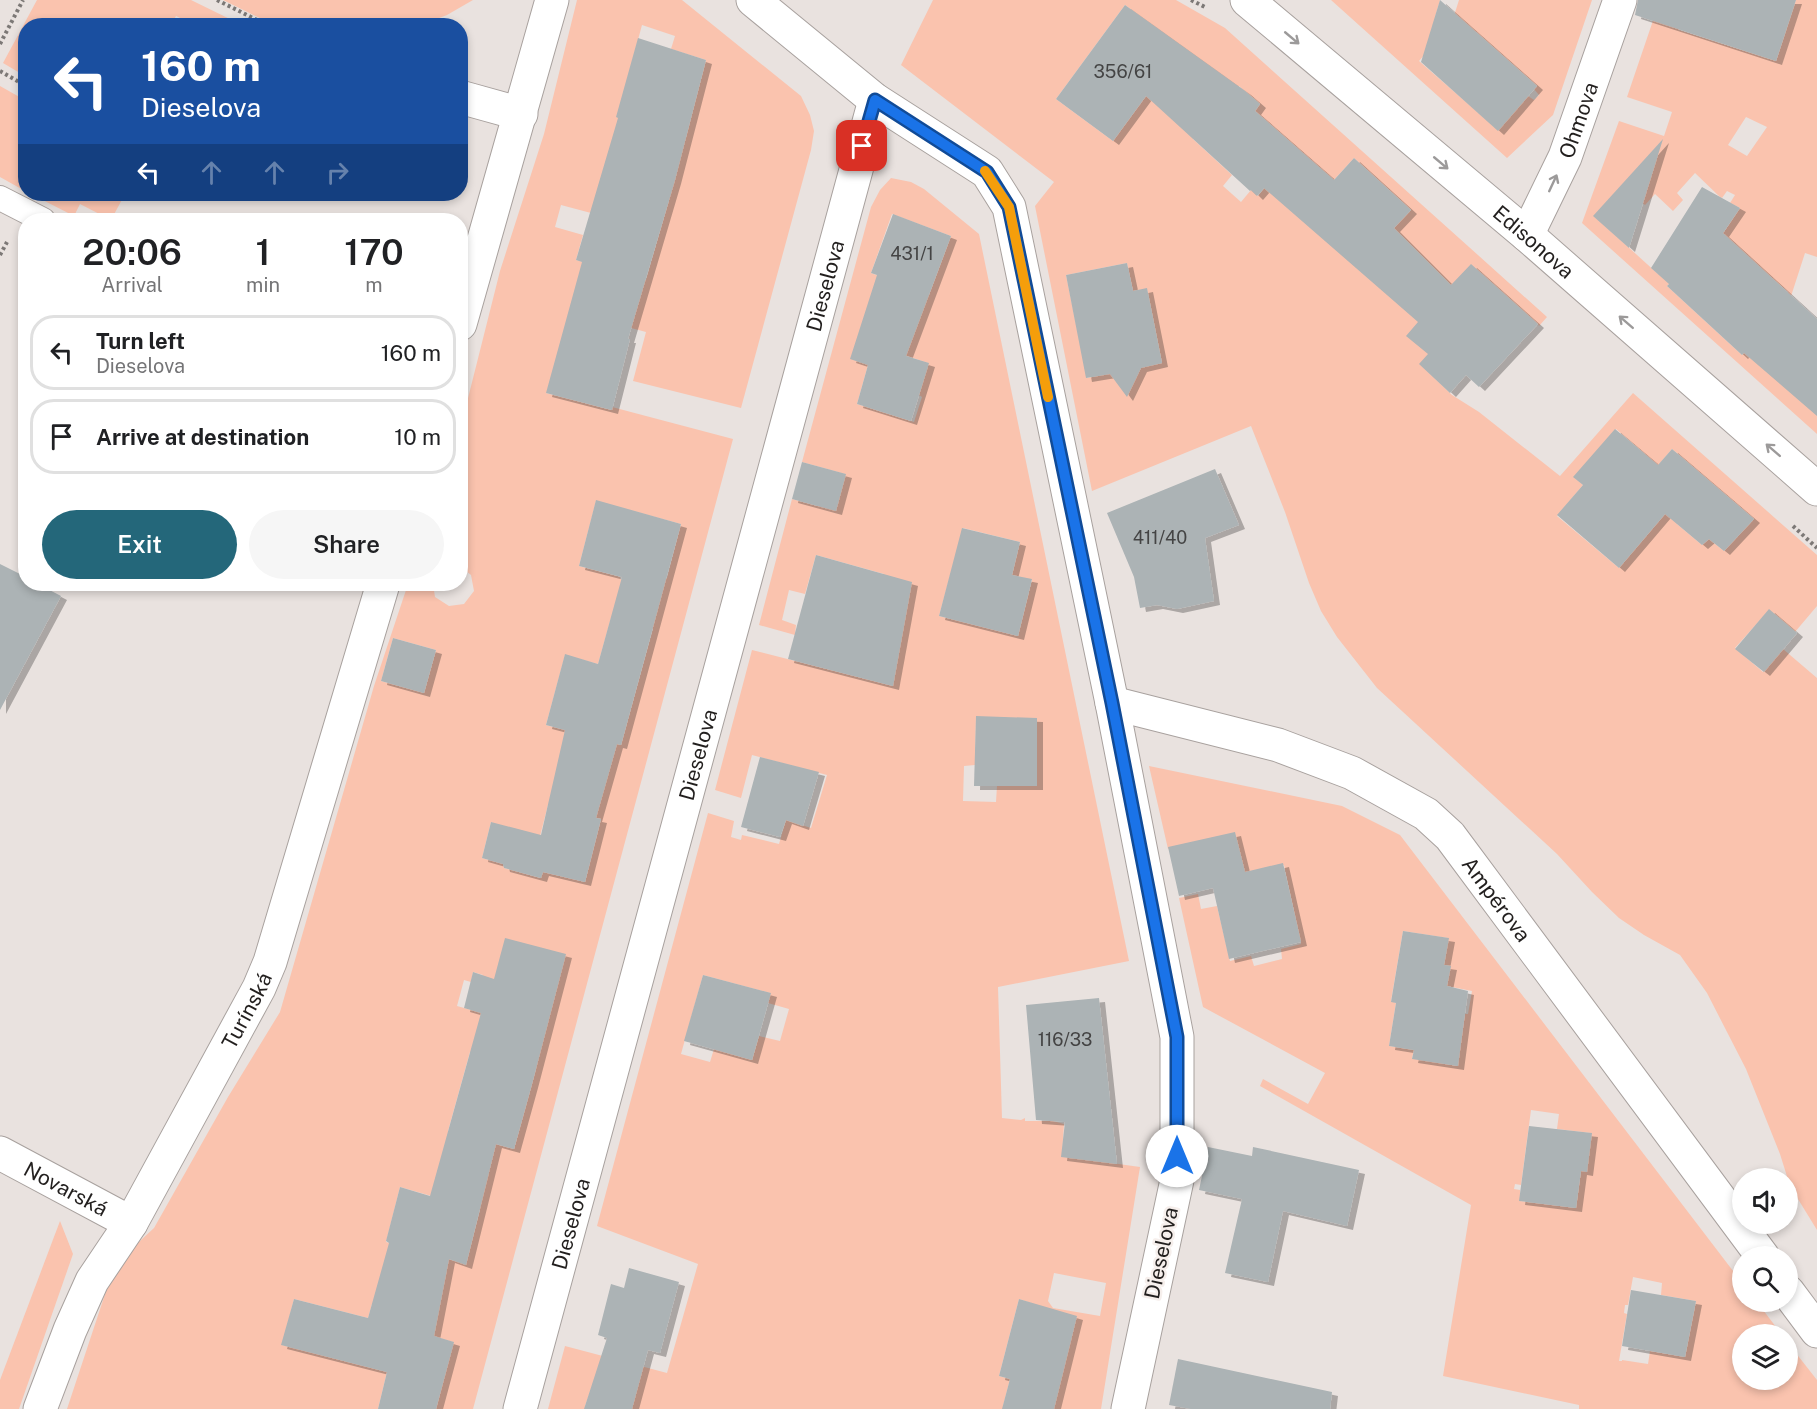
<!DOCTYPE html>
<meta charset="utf-8">
<style>
:root{--surface:#fff;--page:#f6f6f6;--text:#202124;--muted:#757577;--line:#e0e0e0;--accent:#24677a}
body{margin:0;font-family:"Public Sans",sans-serif;background:var(--page);color:var(--text);height:100vh;display:flex;flex-direction:column;font-size:22px;white-space:nowrap}
*{box-sizing:border-box;margin:0}
p{font-size:20px;color:var(--muted)}
.icon{flex:none;width:33px;height:33px;fill:none;stroke:currentColor;stroke-width:2;stroke-linecap:round;stroke-linejoin:round}
.map{position:relative;flex:1;overflow:hidden}
.drawer{position:absolute;left:18px;top:213px;width:450px;height:378px;display:flex;flex-direction:column;background:var(--surface);border-radius:24px;box-shadow:0 3px 9px #0003}
.drawer>*{flex:none}
.banner{position:absolute;left:18px;top:18px;width:450px;height:183px;border-radius:24px;box-shadow:0 3px 9px #0003;background:#1a4fa0;color:#fff;overflow:hidden}
.controls{position:absolute;left:1732px;top:1168px;display:grid;gap:12px}
.controls a{display:grid;place-items:center;width:66px;height:66px;border-radius:50%;background:var(--surface);box-shadow:0 3px 9px #0003;font-size:30px}
.pin{position:absolute;display:grid;place-items:center;width:51px;height:51px;color:#fff;margin:-26px;border-radius:12px;box-shadow:0 3px 9px #0006}
.me{position:absolute;width:66px;margin:-33px;rotate:0deg;stroke-linejoin:round;filter:drop-shadow(0 0 4px #0008)}
.turn{display:flex;align-items:center;gap:21px;height:126px;padding:0 24px;font-size:27px}
.turn .icon{width:78px;height:78px;stroke-width:2.5}
.turn b{display:block;font-size:42px;line-height:51px}
.lanes{display:flex;align-items:center;height:57px;padding:0 24px;background:#0003;justify-content:center;gap:30px;direction:ltr}
.lanes .off{opacity:.35}
.eta{display:flex;justify-content:space-evenly;align-items:center;height:102px;text-align:center}
.eta b{font-size:36px;font-weight:600;line-height:42px}
.primary-button{display:flex;gap:12px;margin-top:auto;padding:12px 24px}
.primary-button a{flex:1;height:69px;border-radius:36px;background:var(--accent);color:#fff;font-size:24px;font-weight:600;line-height:69px;text-align:center}
.primary-button a+a{background:var(--page);color:var(--text)}
ul{padding:0;list-style:none}
li{display:flex;align-items:center;gap:18px;height:75px;margin:0 12px 9px;padding:0 12px;border:3px solid var(--line);border-radius:24px}
li div{flex:1}
li b{display:block;font-size:22px}
li em{font-style:normal}
.map>svg:first-child{display:block}
.green{fill:#fac3ae;fill-rule:evenodd}
.building{fill:#acb3b5;filter:url(#shadow)}
.lines{fill:none;stroke-linecap:round;stroke-linejoin:round}
.service-casing{stroke:#a8a19e;stroke-width:26}
.minor-casing{stroke:#a8a19e;stroke-width:35}
.path{stroke:#7c7876;stroke-width:4;stroke-dasharray:3 3;stroke-linecap:butt}
.service{stroke:#fff;stroke-width:24}
.minor{stroke:#fff;stroke-width:33}
.oneway{stroke:#9c9a9a}
.route-casing{stroke:#114b97;stroke-width:15}
.route{stroke:#1a73e8;stroke-width:10}
.slow{stroke:#f59e0b;stroke-width:10}
.labels{text-anchor:middle;dominant-baseline:central;stroke-width:5;stroke-linejoin:round;paint-order:stroke}
.number-label{font-size:18px;fill:#444}
.street-label{font-size:21px;fill:#221f1e;stroke:#f6efec}
</style>
<div class="map">
<svg width="1817" height="1409" viewBox="0 0 1817 1409">
<defs>
<filter id="shadow"><feDropShadow dx="6" dy="4" stdDeviation="0" flood-color="#0004"/></filter>
</defs>
<rect width="100%" height="100%" fill="#e9e2df"/>
<g class="green">
<polygon points="37,0 191,0 242,25 195,25 176,16 171,25 26,26 25,76 3,63"/>
<polygon points="223,0 473,0 447,15 421,25 276,26"/>
<path d="M577,0H682L801,96L810,115L814,131L811,150L741,408L633,381L646,332L620,325L546,393L611,410L612,407L733,439L473,1409H436L453,1342L429,1335L372,1304L368,1318L294,1299L282,1345L387,1372L378,1409H67L115,1264L154,1228L228,1097L280,1012L374,686L408,584H433L435,597L449,606L464,604L474,591L471,575L461,567V426L500,271L544,134ZM642,25L675,36L671,49L706,60L686,137L617,117ZM669,200L646,280L576,260L583,235L555,227L561,205L591,213ZM596,501L681,524L667,578L634,583L620,579V577L579,566ZM611,618L653,629L621,745L546,725L565,655L598,664ZM393,638L436,650L424,693L381,681ZM548,805L601,819L585,882L543,872L540,878L504,868L503,864L482,858L491,822L538,844ZM473,972L483,975L478,996L507,1020L457,1006L464,980L471,982ZM470,1052L536,1069L514,1149L448,1131ZM400,1187L480,1210L466,1264L386,1242Z"/>
<path d="M933,0H1176L1225,28L1547,317L1539,326L1538,324L1428,354L1429,356L1421,365L1452,395L1479,412L1560,476L1633,393L1817,555V606L1795,632L1769,610L1735,648L1763,672L1783,649L1817,678V1230L1790,1186L1780,1154L1746,1069L1707,993L1680,955L1644,935L1619,918L1592,892L1557,854L1377,688L1337,637L1321,611L1309,583L1285,512L1251,426L1092,491L1035,206L1054,182L901,65ZM1125,5L1182,47L1113,141L1056,99ZM1239,86L1260,104L1255,111L1297,148L1258,196L1251,190L1241,202L1223,186L1232,175L1193,139ZM1354,158L1411,210L1394,228L1322,193ZM1127,263L1133,291L1147,289L1162,363L1087,378L1066,275ZM1616,429L1645,454L1644,482L1672,449L1754,519L1724,551L1709,539L1702,545L1677,524L1671,507L1619,568L1557,516L1583,485L1574,477Z"/>
<path d="M1331,0H1440L1435,17L1452,22L1459,0H1592L1553,115L1507,158ZM1448,28L1476,32L1537,86L1534,89L1539,95L1534,100L1528,96L1498,130L1419,61Z"/>
<path d="M1660,0L1679,30L1776,61L1796,0H1817V257L1805,253L1782,324L1817,416V434L1582,223L1619,121L1664,136L1672,112L1627,97ZM1746,117L1767,127L1747,156L1728,145ZM1695,173L1720,197L1722,198L1727,191L1735,195L1730,203L1740,208L1724,232L1707,222L1658,274L1594,216L1622,185L1645,205L1655,194L1673,211L1683,200L1677,193ZM1707,242L1755,285L1766,273L1788,292L1771,311L1777,316L1742,355L1667,286Z"/>
<polygon points="0,86 23,99 25,95 25,191 0,177"/>
<path d="M891,178L911,182L924,189L979,234L1129,961L998,987L1002,1118L1021,1120L1025,1118V1121H1053L1064,1124L1062,1156L1140,1167L1101,1409H1054L1040,1306L1019,1299L999,1376L1010,1379L1003,1406L1011,1409H632L591,1389L585,1406L588,1409H548L565,1346L667,1373L698,1264L597,1226L708,813L734,821L731,837L741,840L742,835L779,844L786,820L811,828L827,775L752,755L741,798L715,790L752,650L893,686L884,574L816,555L805,594L789,590L782,620L796,625L795,635L759,625L792,499L817,506L845,474L802,462L871,207L880,190ZM892,214L951,236L929,295L871,273ZM883,348L928,363L919,395L922,397L914,422L857,404L868,365ZM963,528L1020,542L1012,575L1032,580L1018,636L939,616ZM976,717L1037,719L1036,786H997L996,802L963,801L964,766L975,765ZM703,975L770,993L768,1003L789,1009L780,1041L759,1036L752,1060L714,1049L710,1062L681,1054ZM1054,1273L1106,1283L1100,1316L1053,1308L1048,1301Z"/>
<polygon points="31,194 125,194 111,220 80,204 74,216"/>
<path d="M1149,766L1342,806L1400,835L1743,1284V1302H1757L1782,1335H1743V1380H1788V1343L1817,1380V1409H1579V1405L1443,1376L1471,1205L1260,1086L1263,1079L1308,1104L1325,1073L1203,1007L1179,898L1198,894L1201,909L1217,906L1230,961L1251,956L1254,966L1282,959L1281,949L1301,944L1284,865L1244,874L1235,834L1168,849ZM1403,931L1448,938L1444,965L1450,966L1447,986L1472,991L1468,1014H1465L1457,1066L1412,1058L1414,1050L1389,1046L1396,1003L1391,1001ZM1531,1110L1559,1114L1557,1129L1591,1133L1581,1171L1576,1208L1520,1201V1190L1514,1189L1515,1184L1521,1185ZM1633,1277L1662,1283L1661,1295L1696,1301L1685,1357L1650,1351L1648,1364L1622,1360V1361H1619L1627,1314L1624,1313L1625,1305H1628Z"/>
<polygon points="60,1221 73,1254 19,1409 0,1409 0,1380"/>
</g>
<g class="building">
<polygon points="1440,0 1537,86 1498,131 1421,62"/>
<polygon points="1638,0 1796,0 1776,61 1635,15"/>
<polygon points="1125,5 1245,91 1260,104 1255,111 1334,180 1354,158 1411,210 1394,228 1451,285 1471,264 1538,324 1479,387 1466,375 1450,393 1419,364 1428,354 1406,336 1418,322 1264,188 1257,196 1251,190 1250,191 1146,96 1113,141 1056,99"/>
<polygon points="638,38 706,60 675,180 628,339 630,339 612,410 546,393 582,262 576,260 618,118 616,117"/>
<polygon points="1663,139 1629,248 1593,216"/>
<polygon points="1702,187 1740,208 1723,233 1817,319 1817,416 1744,353 1742,355 1667,286 1669,284 1651,268"/>
<polygon points="893,214 951,236 906,356 929,363 911,421 857,404 868,365 850,359 877,275 871,273"/>
<polygon points="1127,263 1133,291 1147,288 1162,363 1141,368 1127,397 1110,374 1086,378 1066,275"/>
<polygon points="1615,429 1658,465 1672,449 1754,519 1724,551 1709,539 1702,545 1665,514 1619,568 1557,515 1583,485 1573,477"/>
<polygon points="802,462 846,474 836,511 792,499"/>
<polygon points="1215,469 1239,525 1205,538 1214,601 1177,609 1157,605 1140,608 1134,577 1107,513"/>
<polygon points="596,500 681,524 621,745 617,744 596,818 601,819 585,882 543,872 541,878 504,868 503,864 482,858 491,822 541,835 565,730 546,725 565,654 598,664 622,577 579,566"/>
<polygon points="962,528 1020,542 1012,575 1032,579 1018,636 939,616"/>
<polygon points="816,555 912,582 893,686 788,659"/>
<polygon points="0,564 26,577 26,584 38,584 61,596 0,710"/>
<polygon points="1769,609 1797,633 1764,672 1735,649"/>
<polygon points="393,638 436,650 424,693 381,681"/>
<polygon points="976,716 1037,718 1037,786 974,786"/>
<polygon points="760,757 819,772 803,826 786,820 780,837 741,827"/>
<polygon points="1235,832 1245,872 1283,863 1301,942 1229,959 1213,888 1179,896 1168,847"/>
<polygon points="1403,931 1449,938 1444,965 1451,966 1447,986 1468,991 1458,1066 1412,1059 1414,1050 1389,1046 1396,1003 1391,1002"/>
<polygon points="505,938 566,954 532,1084 514,1149 496,1144 466,1265 449,1259 434,1336 454,1342 436,1409 378,1409 387,1372 281,1345 294,1299 368,1318 389,1243 386,1241 400,1187 430,1196 481,1013 464,1008 473,972 494,979"/>
<polygon points="703,975 771,993 752,1060 684,1041"/>
<polygon points="1099,998 1117,1164 1061,1157 1065,1122 1036,1120 1026,1005"/>
<polygon points="1529,1126 1592,1133 1587,1172 1581,1171 1576,1208 1519,1201"/>
<polygon points="1208,1147 1252,1156 1253,1147 1359,1170 1347,1226 1283,1211 1268,1282 1225,1273 1242,1199 1199,1190"/>
<polygon points="629,1268 679,1282 660,1353 648,1350 632,1409 584,1409 607,1338 598,1335 611,1284 624,1288"/>
<polygon points="1631,1290 1696,1301 1685,1357 1622,1346"/>
<polygon points="1019,1299 1077,1316 1054,1409 1002,1409 1010,1379 999,1376"/>
<polygon points="1178,1359 1332,1392 1330,1409 1191,1409 1169,1405"/>
</g>
<g class="lines">
<g class="service-casing">
<polyline id="service" points="0,198 43,220"/>
</g>
<g class="minor-casing">
<g id="minor">
<polyline points="753,0 875,100 987,172 1009,207 1112,703 1177,1037 1177,1180 1128,1409"/>
<path id="s1" d="M1247,0L1527,235L1817,489"/>
<polyline points="460,97 521,114"/>
<path id="s2" d="M1527,235L1565,157L1620,0"/>
<polyline points="460,324 552,0"/>
<path id="s3" d="M1112,703L1278,745L1352,773L1426,814L1450,836L1763,1257"/>
<path id="s4" d="M0,1153L131,1223"/>
<polyline points="1788,1292 1817,1331"/>
<path id="s5" d="M40,1409L70,1330L92,1281L131,1223L259,988L270,962L383,584"/>
<path id="s6" d="M520,1409L875,100"/>
</g>
</g>
<g class="path">
<polyline points="217,0 269,26"/>
<polyline points="1191,0 1205,7"/>
<polyline points="0,44 23,0"/>
<polyline points="0,71 26,86"/>
<polyline points="0,255 7,242"/>
<polyline points="1793,526 1817,548"/>
</g>
<use href="#service" class="service"/>
<use href="#minor" class="minor"/>
</g>
<defs><path id="oneway-shaft" d="M-6 0H5M1.5-3L5.5 0L1.5 3" fill="none" stroke-width="1.6" stroke-linecap="round" stroke-linejoin="round" transform="scale(1.5)"/></defs>
<g class="oneway">
<use href="#oneway-shaft" transform="translate(1292 38) rotate(40)"/>
<use href="#oneway-shaft" transform="translate(1441 163) rotate(40)"/>
<use href="#oneway-shaft" transform="translate(1553 183) rotate(-65)"/>
<use href="#oneway-shaft" transform="translate(1626 322) rotate(-139)"/>
<use href="#oneway-shaft" transform="translate(1773 450) rotate(-139)"/>
</g>
<g class="lines">
<g class="route-casing">
<polyline id="route" points="862,146 875,100 987,172 1009,207 1112,703 1177,1037 1177,1156"/>
</g>
<use href="#route" class="route"/>
<polyline class="slow" points="985,171 1009,207 1048,397"/>
</g>
<g class="labels">
<g class="number-label">
<text x="1123" y="71">356/61</text>
<text x="912" y="253">431/1</text>
<text x="1160" y="537">411/40</text>
<text x="1065" y="1039">116/33</text>
</g>
<g class="street-label">
<text stroke="none"><textPath href="#s2" startOffset="126">Ohmova</textPath></text>
<text stroke="none"><textPath href="#s1" startOffset="375">Edisonova</textPath></text>
<text stroke="none"><textPath href="#s6" startOffset="1164">Dieselova</textPath></text>
<text stroke="none"><textPath href="#s6" startOffset="678">Dieselova</textPath></text>
<text stroke="none"><textPath href="#s3" startOffset="446">Ampérova</textPath></text>
<text stroke="none"><textPath href="#s5" startOffset="450">Turínská</textPath></text>
<text stroke="none"><textPath href="#s4" startOffset="75">Novarská</textPath></text>
<text stroke="none"><textPath href="#s6" startOffset="192">Dieselova</textPath></text>
<text transform="translate(1161 1253) rotate(-78)">Dieselova</text>
</g>
</g>
</svg>
<div class="controls">
<a><svg class="icon" aria-label="sound" viewBox="0 0 24 24"><path d="M4 9h4l5-4v14l-5-4H4zM17 9q2 3 0 6"/></svg></a>
<a><svg class="icon" aria-label="search" viewBox="0 0 24 24"><circle cx="10" cy="10" r="6"/><path d="M15 15l6 6"/></svg></a>
<a><svg class="icon" aria-label="layers" viewBox="0 0 24 24"><path d="M12 4l9 5-9 5-9-5zM3 14l9 5 9-5"/></svg></a>
</div>
<div class="pin" style="left:862px;top:146px;background:#d93025"><svg class="icon" aria-label="arrive" viewBox="0 0 24 24"><path d="M6 21V4h12l-3 4 3 4H6"/></svg></div>
<svg class="me" style="left:1177px;top:1156px" viewBox="-20 -20 40 40"><circle r="19" fill="#fff"/><path d="M0-13L10 11 0 6-10 11z" fill="#1a73e8"/></svg>
<div class="banner">
<div class="turn"><svg class="icon" aria-label="left" viewBox="0 0 24 24"><path d="M17 20v-9H6M10 6l-5 5 5 5"/></svg><div><b>160 m</b>Dieselova</div></div>
<div class="lanes"><svg class="icon" aria-label="left" viewBox="0 0 24 24"><path d="M17 20v-9H6M10 6l-5 5 5 5"/></svg><svg class="icon off" aria-label="ahead" viewBox="0 0 24 24"><path d="M12 20V5M6 11l6-6 6 6"/></svg><svg class="icon off" aria-label="ahead" viewBox="0 0 24 24"><path d="M12 20V5M6 11l6-6 6 6"/></svg><svg class="icon off" aria-label="right" viewBox="0 0 24 24"><path d="M7 20v-9h11M14 6l5 5-5 5"/></svg></div>
</div>
<section class="drawer">
<div class="eta">
<div><b>20:06</b><p>Arrival</p></div>
<div><b>1</b><p>min</p></div>
<div><b>170</b><p>m</p></div>
</div>
<ul>
<li><svg class="icon" aria-label="left" viewBox="0 0 24 24"><path d="M17 20v-9H6M10 6l-5 5 5 5"/></svg><div><b>Turn left</b><p>Dieselova</p></div><em>160 m</em></li>
<li><svg class="icon" aria-label="arrive" viewBox="0 0 24 24"><path d="M6 21V4h12l-3 4 3 4H6"/></svg><div><b>Arrive at destination</b></div><em>10 m</em></li>
</ul>
<div class="primary-button"><a>Exit</a><a>Share</a></div>
</section>
</div>
